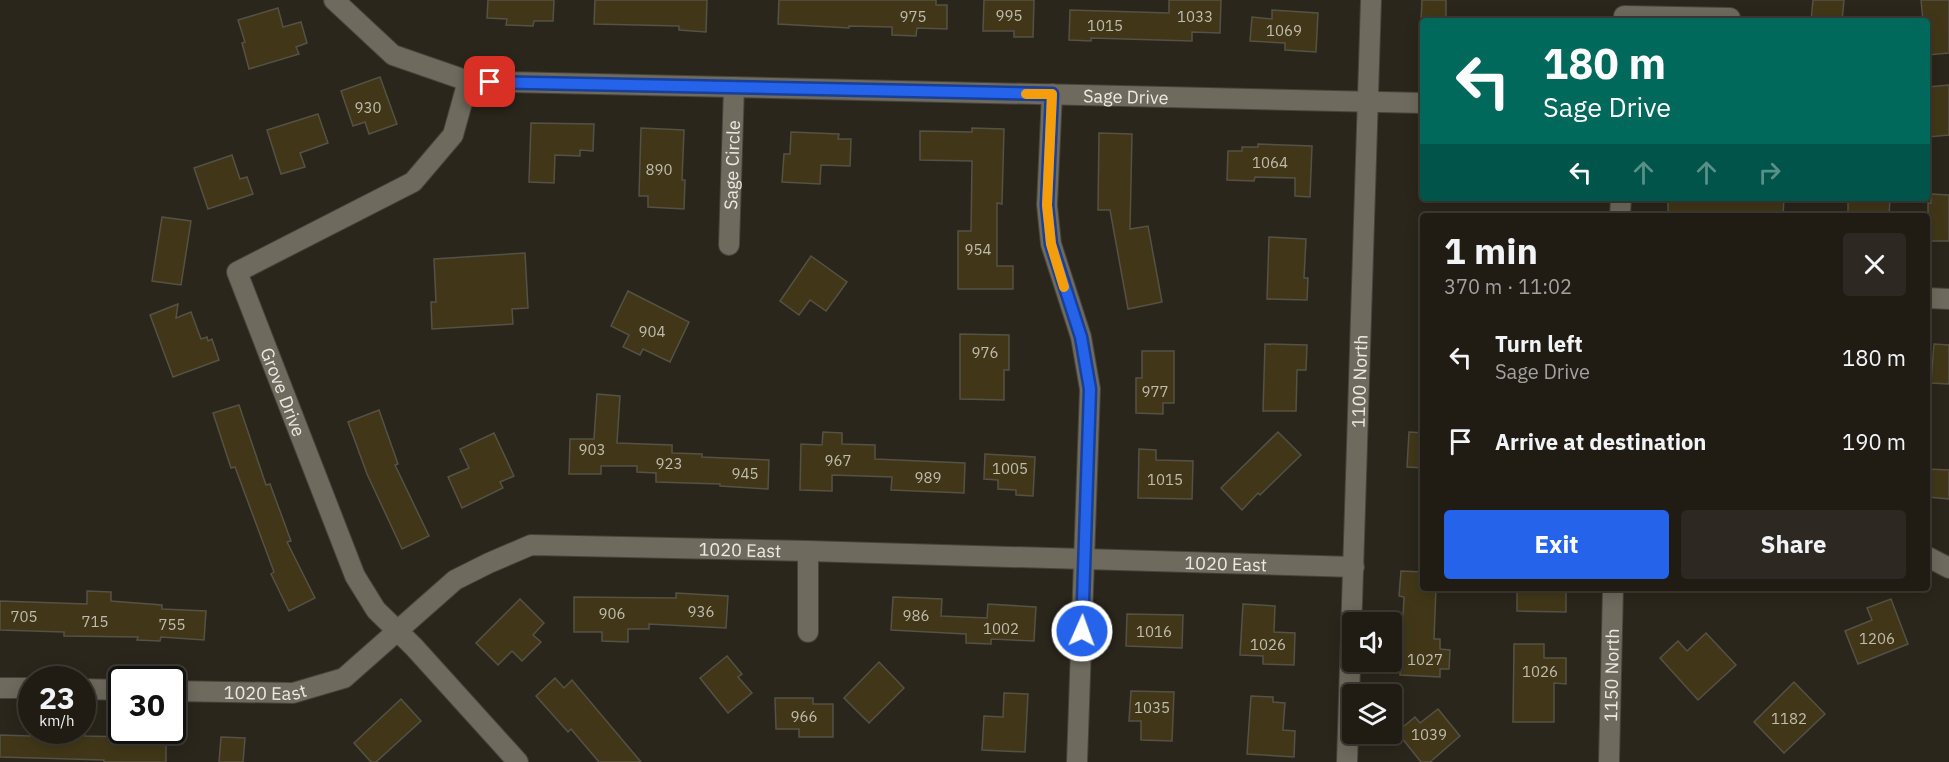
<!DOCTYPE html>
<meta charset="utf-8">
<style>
:root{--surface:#201c14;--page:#2d2922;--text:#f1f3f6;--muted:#a2a1a0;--line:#3d3a34;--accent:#2563eb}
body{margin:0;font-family:"IBM Plex Sans",sans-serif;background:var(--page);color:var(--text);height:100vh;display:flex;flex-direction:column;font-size:22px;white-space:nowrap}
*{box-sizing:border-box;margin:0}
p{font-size:20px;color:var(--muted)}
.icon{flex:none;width:33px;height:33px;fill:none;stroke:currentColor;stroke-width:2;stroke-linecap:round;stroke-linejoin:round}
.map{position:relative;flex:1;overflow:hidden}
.side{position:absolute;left:1420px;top:213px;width:510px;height:378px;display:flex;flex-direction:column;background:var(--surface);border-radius:6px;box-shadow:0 3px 15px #0003,0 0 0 2px var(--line)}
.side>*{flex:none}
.hud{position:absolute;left:1420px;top:18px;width:510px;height:183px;border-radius:6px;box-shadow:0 3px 15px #0003,0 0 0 2px var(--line);background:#00695c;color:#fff;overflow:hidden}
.fabs{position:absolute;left:1342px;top:612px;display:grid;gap:12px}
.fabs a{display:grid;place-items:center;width:60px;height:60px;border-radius:6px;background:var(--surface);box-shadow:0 3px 15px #0003,0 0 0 2px var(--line);font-size:30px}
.speed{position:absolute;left:18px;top:666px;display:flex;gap:12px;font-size:30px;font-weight:700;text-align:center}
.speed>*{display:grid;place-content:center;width:78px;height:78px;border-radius:50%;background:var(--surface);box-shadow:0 3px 15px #0003,0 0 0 2px var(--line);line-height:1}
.speed small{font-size:15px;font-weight:400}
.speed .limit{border:3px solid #111;border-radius:9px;background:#fff;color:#111}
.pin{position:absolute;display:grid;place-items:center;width:51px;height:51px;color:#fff;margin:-26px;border-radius:12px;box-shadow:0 3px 9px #0006}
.me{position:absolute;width:66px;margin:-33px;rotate:2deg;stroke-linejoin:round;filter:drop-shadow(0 0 4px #0008)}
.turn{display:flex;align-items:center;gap:21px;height:126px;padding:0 24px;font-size:27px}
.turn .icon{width:78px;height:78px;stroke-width:2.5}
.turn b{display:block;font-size:42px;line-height:51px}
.lanes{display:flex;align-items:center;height:57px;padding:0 24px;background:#0003;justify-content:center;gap:30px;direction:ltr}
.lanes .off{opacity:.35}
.round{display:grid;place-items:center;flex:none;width:63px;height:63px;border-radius:6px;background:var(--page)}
.head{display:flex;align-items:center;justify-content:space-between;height:102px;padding:0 24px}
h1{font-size:36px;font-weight:800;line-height:45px}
.action{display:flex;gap:12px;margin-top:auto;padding:12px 24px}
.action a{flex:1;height:69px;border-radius:6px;background:var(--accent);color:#fff;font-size:24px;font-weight:800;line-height:69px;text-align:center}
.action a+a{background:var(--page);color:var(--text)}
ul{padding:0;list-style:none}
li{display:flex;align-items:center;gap:18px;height:84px;padding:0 24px}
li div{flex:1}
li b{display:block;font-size:22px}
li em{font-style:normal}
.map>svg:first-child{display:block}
.building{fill:#413718;stroke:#555144;stroke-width:1.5}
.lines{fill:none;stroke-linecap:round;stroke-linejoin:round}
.minor-casing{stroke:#47433b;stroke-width:22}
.minor{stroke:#6e6a5d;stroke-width:20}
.route-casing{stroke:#184099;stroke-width:15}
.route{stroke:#2563eb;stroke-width:10}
.slow{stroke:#f59e0b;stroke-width:10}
.labels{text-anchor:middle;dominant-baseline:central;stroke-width:6;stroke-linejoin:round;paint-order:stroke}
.number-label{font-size:15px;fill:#c0bcaf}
.street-label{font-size:18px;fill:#ebe9e1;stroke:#11100b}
</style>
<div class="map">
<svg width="1949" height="762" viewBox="0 0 1949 762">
<rect width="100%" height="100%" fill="#2a261b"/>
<g class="building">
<polygon points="488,0 554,0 553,21 534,21 533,26 506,25 507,19 487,18"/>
<polygon points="595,0 707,0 706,32 679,30 679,26 594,24"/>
<polygon points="779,0 936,0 936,5 947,5 947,29 917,28 916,36 892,35 892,27 849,26 849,28 778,24"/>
<polygon points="984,0 1034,0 1033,37 1014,37 1014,31 983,31"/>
<polygon points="1169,0 1221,0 1220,33 1192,32 1192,41 1091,38 1091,41 1069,40 1070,10 1169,13"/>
<polygon points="1422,0 1446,0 1446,21 1421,21"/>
<polygon points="1813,0 1844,0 1842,21 1811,21"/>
<polygon points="1921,0 1949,0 1949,53 1928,55 1928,21 1923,21"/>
<polygon points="278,8 283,27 301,22 307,43 296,47 299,54 249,69 242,43 245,42 238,20"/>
<polygon points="1272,10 1318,13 1316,52 1285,50 1285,43 1250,41 1252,17 1272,19"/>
<polygon points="380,77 397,124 369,134 365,122 353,126 341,91"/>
<polygon points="1949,85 1949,135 1928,137 1928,87"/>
<polygon points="318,114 328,143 300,153 305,167 281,174 267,130"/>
<polygon points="531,123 594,124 593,151 580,150 580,156 555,155 554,183 529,182"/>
<polygon points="641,128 684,130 682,180 685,180 684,209 648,207 648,196 639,196"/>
<polygon points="972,128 1004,129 1002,204 997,203 997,266 1013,266 1013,289 958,289 958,231 971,231 972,161 920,160 920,131 972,132"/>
<polygon points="791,132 839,134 838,139 851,139 850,166 821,165 820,184 782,182 784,154 790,154"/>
<polygon points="1099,133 1132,134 1130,229 1148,226 1162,302 1128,309 1110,210 1098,210"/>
<polygon points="1258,144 1312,146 1310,197 1295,196 1295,178 1255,177 1254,181 1227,180 1228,151 1242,151 1242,147 1258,147"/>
<polygon points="232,155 240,179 247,177 253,194 208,209 194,168"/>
<polygon points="1931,194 1949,195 1949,241 1928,241 1928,203 1931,203"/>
<polygon points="1668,198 1784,198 1783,216 1668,216"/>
<polygon points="1848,198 1890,198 1889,216 1848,216"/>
<polygon points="162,217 191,221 181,285 152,281"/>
<polygon points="1269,237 1306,239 1304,278 1308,278 1307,300 1267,299"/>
<polygon points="525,253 528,308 512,309 513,324 432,329 431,302 436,302 434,259"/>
<polygon points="811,256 847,282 826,311 810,300 799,315 780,301"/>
<polygon points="628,291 689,322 670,362 643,349 640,355 623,347 629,335 611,326"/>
<polygon points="178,304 176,318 191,312 201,339 207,337 208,341 212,339 219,360 173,377 150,315"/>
<polygon points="960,334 1009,335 1009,370 1004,370 1004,400 960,399"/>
<polygon points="1265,344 1307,345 1306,370 1297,370 1296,411 1263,411"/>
<polygon points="1934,344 1949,345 1949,384 1931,383"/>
<polygon points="1142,351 1174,351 1174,403 1163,403 1163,414 1136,413 1136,378 1142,378"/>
<polygon points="597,394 620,396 617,443 672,445 672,453 702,454 702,457 769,460 768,489 720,486 720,484 656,482 656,473 637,472 637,466 601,466 601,474 569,474 570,439 594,439"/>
<polygon points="239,405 266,485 270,484 291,541 287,542 315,598 289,611 271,574 274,572 235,467 231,468 213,413"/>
<polygon points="379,410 398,464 395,465 429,536 402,549 367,474 348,422"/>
<polygon points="823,432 842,433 842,444 875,445 875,459 965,463 964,493 891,490 892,477 832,475 832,491 800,490 801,444 822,445"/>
<polygon points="1278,432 1301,455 1260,495 1258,493 1242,510 1221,488"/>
<polygon points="1409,432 1424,433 1424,468 1407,467"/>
<polygon points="494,433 514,476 500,482 503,488 462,508 448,477 469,468 460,449"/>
<polygon points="1139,449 1156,450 1156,460 1193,461 1192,499 1138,498"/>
<polygon points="985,454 1035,457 1033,496 1016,495 1016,490 998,489 998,480 984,479"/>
<polygon points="1928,469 1949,470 1949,499 1928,497"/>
<polygon points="1401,571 1424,572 1424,588 1436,588 1434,639 1440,639 1440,649 1450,650 1449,669 1440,669 1440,677 1400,675 1404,597 1399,596"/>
<polygon points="1517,588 1566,588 1566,612 1517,611"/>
<polygon points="87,591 111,592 111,601 162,605 162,609 206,611 204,640 161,637 160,641 137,640 138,637 64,636 64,632 0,630 0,601 87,604"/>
<polygon points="676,593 728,596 726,628 649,624 649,629 628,629 628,642 602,641 602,632 574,632 574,597 676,598"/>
<polygon points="893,597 942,599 941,616 987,618 988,604 1036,607 1034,641 991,639 991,644 966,643 966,634 891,630"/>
<polygon points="520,599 544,623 533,635 541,642 522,661 512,651 498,665 476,643"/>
<polygon points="1891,599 1908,644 1858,664 1845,631 1872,620 1867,608"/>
<polygon points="1243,604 1275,606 1274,632 1295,633 1294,665 1263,664 1263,656 1240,655"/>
<polygon points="1127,614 1183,615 1182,648 1126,646"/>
<polygon points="1706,633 1736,665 1698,700 1660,658 1678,641 1687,651"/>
<polygon points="1514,644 1544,644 1544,658 1566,658 1566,684 1554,683 1554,722 1513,722"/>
<polygon points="727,656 742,674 738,677 752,693 728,713 700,678"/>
<polygon points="879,662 904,688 869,723 844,698"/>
<polygon points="555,678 564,688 572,680 641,762 599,762 571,729 568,732 536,696"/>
<polygon points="1794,682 1825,714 1784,753 1754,722"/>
<polygon points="1131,691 1174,692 1172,741 1141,740 1141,721 1129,721"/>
<polygon points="1004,693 1028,694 1025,752 982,750 984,716 1003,717"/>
<polygon points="1251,696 1273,697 1273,702 1285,703 1283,730 1295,731 1294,757 1247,754"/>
<polygon points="775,698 813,698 813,704 833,704 833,737 799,737 799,729 776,729"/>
<polygon points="401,699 421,721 376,762 371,762 354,743"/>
<polygon points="1438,709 1460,736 1430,762 1421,762 1397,732 1415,717 1420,723"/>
<polygon points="30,730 85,731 85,736 128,737 128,743 166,744 166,762 104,762 104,760 0,757 0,735 30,736"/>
<polygon points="221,737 245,738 243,762 219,762"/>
</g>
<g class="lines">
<g class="minor-casing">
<g id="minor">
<path id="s1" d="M334,0L393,55L468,81L1424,103"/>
<polyline points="1624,16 1730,18"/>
<path id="s2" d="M468,81L453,135L413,182L237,272L355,576L376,610L414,647L518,762"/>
<polyline points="1052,94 1047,205 1051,244 1081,337 1090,389 1077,762"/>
<polyline points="1620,216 1621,198"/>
<path id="s3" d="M729,245L734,87"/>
<polyline points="1928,298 1949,299"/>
<polyline points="808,551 808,632"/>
<polyline points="1928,557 1949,568"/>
<polyline points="0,688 32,688"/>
<polyline points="82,689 122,690"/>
<path id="s4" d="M172,691L293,693L344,678L455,580L489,563L531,545L808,551L1354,567"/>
<path id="s5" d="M1347,762L1371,0"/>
<path id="s6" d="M1609,762L1613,588"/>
</g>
</g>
<use href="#minor" class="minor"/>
</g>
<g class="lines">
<g class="route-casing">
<polyline id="route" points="490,82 1052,94 1047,205 1051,244 1081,337 1090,389 1082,631"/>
</g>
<use href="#route" class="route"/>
<polyline class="slow" points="1026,94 1052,94 1047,205 1051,244 1064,287"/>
</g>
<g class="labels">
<g class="number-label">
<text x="1009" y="15">995</text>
<text x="913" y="16">975</text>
<text x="1195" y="16">1033</text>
<text x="1105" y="25">1015</text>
<text x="1284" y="30">1069</text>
<text x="368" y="107">930</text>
<text x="1270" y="162">1064</text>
<text x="659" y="169">890</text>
<text x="978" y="249">954</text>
<text x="652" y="331">904</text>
<text x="985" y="352">976</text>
<text x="1155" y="391">977</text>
<text x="592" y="449">903</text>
<text x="838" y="460">967</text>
<text x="669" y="463">923</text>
<text x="1010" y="468">1005</text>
<text x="745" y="473">945</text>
<text x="928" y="477">989</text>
<text x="1165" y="479">1015</text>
<text x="701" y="611">936</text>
<text x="612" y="613">906</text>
<text x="916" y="615">986</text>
<text x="24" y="616">705</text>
<text x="95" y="621">715</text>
<text x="172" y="624">755</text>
<text x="1001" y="628">1002</text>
<text x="1154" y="631">1016</text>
<text x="1877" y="638">1206</text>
<text x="1268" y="644">1026</text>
<text x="1425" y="659">1027</text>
<text x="1540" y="671">1026</text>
<text x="1152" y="707">1035</text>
<text x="804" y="716">966</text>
<text x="1789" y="718">1182</text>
<text x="1429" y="734">1039</text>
</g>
<g class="street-label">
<text stroke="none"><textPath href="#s1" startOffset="818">Sage Drive</textPath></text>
<text stroke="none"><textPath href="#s3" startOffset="80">Sage Circle</textPath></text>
<text stroke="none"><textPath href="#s5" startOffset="381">1100 North</textPath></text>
<text stroke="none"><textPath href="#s2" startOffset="444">Grove Drive</textPath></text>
<text stroke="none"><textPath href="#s4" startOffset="615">1020 East</textPath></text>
<text stroke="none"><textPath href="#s4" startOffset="1101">1020 East</textPath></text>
<text stroke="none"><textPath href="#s6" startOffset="87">1150 North</textPath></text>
<text stroke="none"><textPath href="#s4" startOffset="93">1020 East</textPath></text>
</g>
</g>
</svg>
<div class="fabs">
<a><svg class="icon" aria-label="sound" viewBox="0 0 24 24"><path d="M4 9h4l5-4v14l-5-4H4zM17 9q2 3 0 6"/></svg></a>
<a><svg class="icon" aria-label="layers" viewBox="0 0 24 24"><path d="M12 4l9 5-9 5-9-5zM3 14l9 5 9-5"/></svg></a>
</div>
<div class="speed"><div>23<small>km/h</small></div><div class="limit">30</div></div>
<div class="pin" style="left:490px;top:82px;background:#d93025"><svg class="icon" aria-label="arrive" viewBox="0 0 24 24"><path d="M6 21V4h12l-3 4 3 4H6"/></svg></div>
<svg class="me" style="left:1082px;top:631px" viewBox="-20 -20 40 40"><circle r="17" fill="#2563eb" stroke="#fff" stroke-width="3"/><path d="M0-11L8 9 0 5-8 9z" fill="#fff"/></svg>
<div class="hud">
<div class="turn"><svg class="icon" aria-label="left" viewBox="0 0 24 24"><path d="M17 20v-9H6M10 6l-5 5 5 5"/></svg><div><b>180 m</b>Sage Drive</div></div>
<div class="lanes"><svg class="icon" aria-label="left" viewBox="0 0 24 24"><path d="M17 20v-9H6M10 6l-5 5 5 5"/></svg><svg class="icon off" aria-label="ahead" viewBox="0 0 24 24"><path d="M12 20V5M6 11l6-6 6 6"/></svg><svg class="icon off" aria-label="ahead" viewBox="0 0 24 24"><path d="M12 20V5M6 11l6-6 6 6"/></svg><svg class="icon off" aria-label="right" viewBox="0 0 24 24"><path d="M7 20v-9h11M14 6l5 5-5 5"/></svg></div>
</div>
<section class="side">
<div class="head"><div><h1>1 min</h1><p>370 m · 11:02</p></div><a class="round"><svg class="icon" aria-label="close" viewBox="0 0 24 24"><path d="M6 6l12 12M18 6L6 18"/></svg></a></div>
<ul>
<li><svg class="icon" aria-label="left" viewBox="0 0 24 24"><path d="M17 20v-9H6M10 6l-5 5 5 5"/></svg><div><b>Turn left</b><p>Sage Drive</p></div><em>180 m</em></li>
<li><svg class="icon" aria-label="arrive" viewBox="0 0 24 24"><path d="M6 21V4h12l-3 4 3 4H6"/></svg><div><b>Arrive at destination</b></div><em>190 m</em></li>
</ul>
<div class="action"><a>Exit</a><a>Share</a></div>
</section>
</div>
